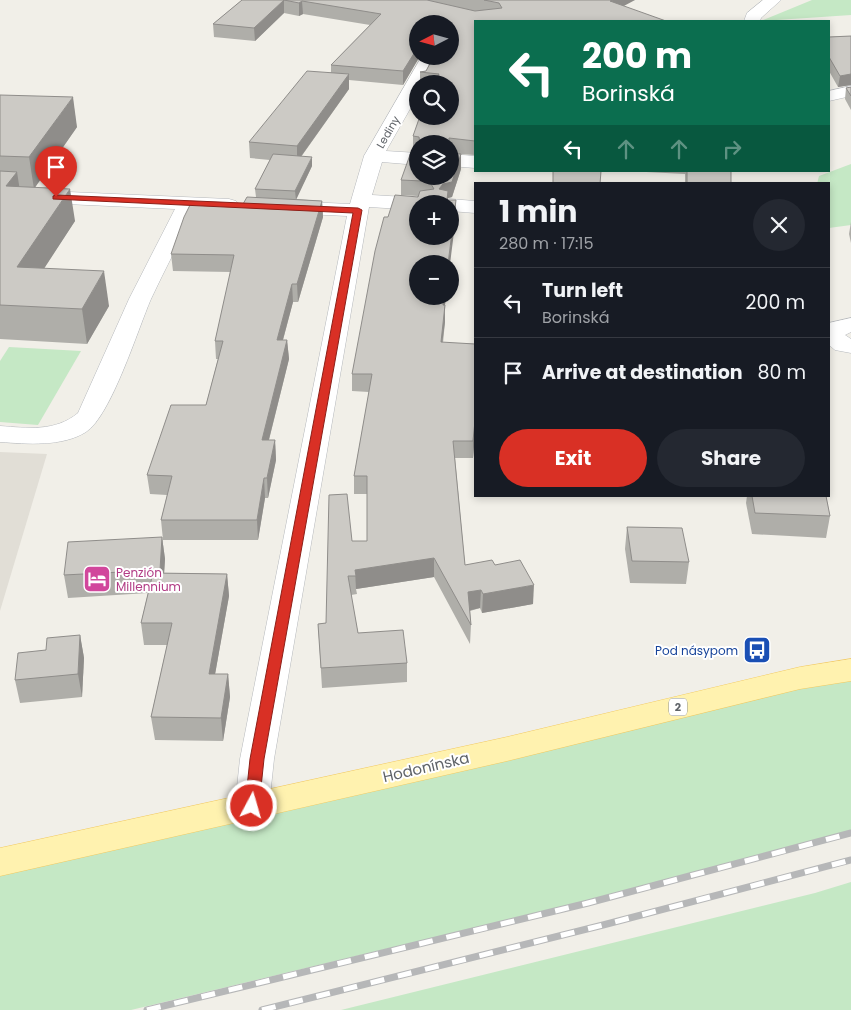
<!DOCTYPE html>
<meta charset="utf-8">
<style>
:root{--surface:#171b24;--page:#242831;--text:#f1f3f6;--muted:#9ea1a6;--line:#363941;--accent:#d93025}
body{margin:0;font-family:Poppins,sans-serif;background:var(--page);color:var(--text);height:100vh;display:flex;flex-direction:column;font-size:19px;white-space:nowrap}
*{box-sizing:border-box;margin:0}
p{font-size:16px;color:var(--muted)}
.icon{flex:none;width:28px;height:28px;fill:none;stroke:currentColor;stroke-width:2;stroke-linecap:round;stroke-linejoin:round}
.map{position:relative;flex:1;overflow:hidden}
.panel{position:absolute;left:474px;top:182px;width:356px;height:315px;display:flex;flex-direction:column;background:var(--surface);border-radius:0px;box-shadow:0 2px 8px #0003}
.panel>*{flex:none}
.guide{position:absolute;left:474px;top:20px;width:356px;height:152px;border-radius:0px;box-shadow:0 2px 8px #0003;background:#0b6e4f;color:#fff;overflow:hidden}
.needle{width:32px;rotate:264deg}
.buttons{position:absolute;left:409px;top:15px;display:grid;gap:10px}
.buttons a{display:grid;place-items:center;width:50px;height:50px;border-radius:50%;background:var(--surface);box-shadow:0 2px 8px #0003;font-size:25px}
.pin{position:absolute;display:grid;place-items:center;width:42px;height:42px;color:#fff;margin:-51px -21px;border-radius:50% 50% 50% 0;rotate:-45deg;box-shadow:0 0 5px #0007}
.pin .icon{rotate:45deg}
.me{position:absolute;width:55px;margin:-28px;rotate:6deg;stroke-linejoin:round;filter:drop-shadow(0 0 4px #0008)}
.turn{display:flex;align-items:center;gap:18px;height:105px;padding:0 25px;font-size:22px}
.turn .icon{width:65px;height:65px;stroke-width:2.5}
.turn b{display:block;font-size:35px;line-height:42px}
.lanes{display:flex;align-items:center;height:48px;padding:0 25px;background:#0003;justify-content:center;gap:25px;direction:ltr}
.lanes .off{opacity:.35}
.round{display:grid;place-items:center;flex:none;width:52px;height:52px;border-radius:26px;background:var(--page)}
.head{display:flex;align-items:center;justify-content:space-between;height:85px;padding:0 25px}
h1{font-size:30px;font-weight:700;line-height:38px}
.primary-button{display:flex;gap:10px;margin-top:auto;padding:10px 25px}
.primary-button a{flex:1;height:58px;border-radius:30px;background:var(--accent);color:#fff;font-size:20px;font-weight:700;line-height:58px;text-align:center}
.primary-button a+a{background:var(--page);color:var(--text)}
ul{padding:0;list-style:none}
li{display:flex;align-items:center;gap:15px;height:70px;padding:0 25px;border-top:1px solid var(--line)}
li div{flex:1}
li b{display:block;font-size:19px}
li em{font-style:normal}
.map>svg:first-child{display:block}
.education{fill:#e1ded6}
.green{fill:#c5e8c5}
.lines{fill:none;stroke-linecap:round;stroke-linejoin:round}
.minor-casing{stroke:#b5b8bc;stroke-width:1}
.major-casing{stroke:#f2c960;stroke-width:1}
.minor{fill:#fff;fill-rule:evenodd}
.major{fill:#fff2af;fill-rule:evenodd}
.rail-casing{stroke:#b6b7b8;stroke-width:7}
.rail{stroke:#fff;stroke-width:5;stroke-dasharray:14;stroke-linecap:butt}
.wall{fill:#afaea9}
.shaded-wall{fill:#8f8d8a}
.building{fill:#cccac5;stroke:#8f8d8a;fill-rule:evenodd}
.route{fill:#d93025;stroke:#8d1f18}
.labels{text-anchor:middle;dominant-baseline:central;stroke-width:4;stroke-linejoin:round;paint-order:stroke}
.far-street-label{font-size:11px;fill:#5f6368;stroke:#fff}
.shield{fill:#fff;stroke:#8f9295;stroke-width:1}
.shield-label{font-size:11px;font-weight:bold;fill:#5f6368}
.hotel-label{font-size:12px;fill:#b23c85;stroke:#fff;text-anchor:start}
.transit-label{font-size:12px;fill:#164399;stroke:#fff;text-anchor:end}
.near-street-label{font-size:15px;fill:#5f6368;stroke:#fff}
</style>
<div class="map">
<svg width="851" height="1010" viewBox="0 0 851 1010">
<rect width="100%" height="100%" fill="#f1efe8"/>
<polygon class="education" points="0,452 47,454 0,611"/>
<g class="green">
<polygon points="812,0 851,0 851,15 761,21"/>
<polygon points="851,164 851,225 829,228 829,184 817,184 819,176"/>
<polygon points="9,347 81,351 38,425 0,422 0,361"/>
<polygon points="851,670 851,833 786,853 131,1010 0,1010 0,862"/>
<polygon points="851,882 851,1010 341,1010 815,893"/>
</g>
<g class="lines">
<g class="minor-casing">
<g id="minor">
<polygon points="763,0 781,0 761,18 760,21 744,21 747,13"/>
<polygon points="422,56 439,56 424,84 418,84 418,95 386,151 418,153 418,165 382,162 372,195 422,198 429,200 432,204 418,204 418,210 369,207 274,759 269,806 264,815 252,819 240,815 235,806 240,759 347,216 284,213 277,211 274,207 277,203 284,201 350,204 364,156"/>
<polygon points="851,86 851,96 829,101 829,91"/>
<polygon points="450,154 475,156 475,168 450,166"/>
<path d="M0,189L229,199L236,201L239,205L236,209L229,211L195,210C181,239 165,269 151,299C138,329 111,416 86,432C62,447 27,444 0,442V426C28,428 55,432 78,413L129,299L175,209L0,201Z"/>
<polygon points="450,199 475,201 475,213 450,211 450,204 441,204 443,201"/>
<polygon points="851,318 851,332 845,335 851,339 851,353 835,350 829,345 829,323"/>
</g>
</g>
<g class="major-casing">
<polygon id="major" points="851,659 851,681 800,689 507,761 0,876 0,848 507,737 800,667"/>
</g>
<use href="#minor" class="minor"/>
<use href="#major" class="major"/>
<g class="rail-casing">
<g id="rail">
<polyline points="147,1010 588,903 851,833"/>
<polyline points="262,1010 603,925 851,860"/>
</g>
</g>
<use href="#rail" class="rail"/>
</g>
<g class="wall">
<polygon points="242,0 635,0 475,21 475,155 459,154 461,154 461,169 452,197 448,198 448,200 456,216 418,296 446,296 445,305 445,322 443,343 475,344 475,434 473,458 455,458 465,565 495,565 533,604 482,613 480,608 470,611 471,625 470,644 434,577 356,589 357,594 351,595 358,633 407,663 407,682 322,688 318,624 326,623 352,541 367,541 367,494 354,494 354,476 369,392 352,391 352,374 388,217 418,196 401,195 401,180 450,176 450,144 418,144 418,151 413,151 413,136 450,84 420,84 420,72 426,71 450,24 418,24 418,56 420,56 403,85 349,80 349,89 301,157 312,166 296,199 322,201 323,217 298,302 293,302 283,340 287,340 289,359 269,440 275,440 276,460 268,498 265,498 258,540 163,540 161,520 167,495 150,494 147,475 206,405 218,359 216,359 215,341 231,272 173,271 171,254 243,204 256,197 255,189 270,160 250,158 249,142 331,72 331,65 370,25 303,14 299,16 284,13 255,41 214,37 213,24"/>
<polygon points="851,36 851,85 838,87 829,71 829,37"/>
<polygon points="851,87 851,110 845,99 846,88"/>
<polygon points="0,95 77,127 35,187 75,221 44,268 109,306 87,344 0,339"/>
<polygon points="627,171 731,171 731,184 685,184 685,174"/>
<polygon points="851,222 851,243 849,234"/>
<polygon points="747,496 826,496 830,516 826,538 752,534 746,503"/>
<polygon points="627,527 689,562 686,584 630,583 625,549"/>
<polygon points="162,537 165,559 164,573 227,574 229,596 215,674 228,674 230,697 223,741 155,740 151,717 167,645 144,645 141,623 148,593 68,598 64,575"/>
<polygon points="80,635 84,658 82,697 20,703 15,680 46,650"/>
</g>
<g class="shaded-wall">
<polygon points="284,0 284,13 255,41 254,28"/>
<polygon points="613,0 635,0 609,14 610,1"/>
<polygon points="302,1 303,14 299,16 299,3"/>
<polygon points="418,47 418,56 420,56 403,85 403,71"/>
<polygon points="349,74 349,89 297,162 297,146"/>
<polygon points="851,74 851,85 838,87 840,76"/>
<polygon points="73,97 77,127 34,189 29,157"/>
<polygon points="461,154 461,169 452,197 448,198 448,204 439,189"/>
<polygon points="312,157 312,166 296,200 295,191"/>
<polygon points="17,172 22,204 6,186"/>
<polygon points="70,189 75,221 23,301 17,267"/>
<polygon points="456,200 456,216 450,264 448,264"/>
<polygon points="322,201 323,217 298,302 297,284"/>
<polygon points="104,271 109,306 87,344 82,309"/>
<polygon points="292,284 293,302 278,358 277,340"/>
<polygon points="444,296 446,296 443,322 443,305"/>
<polygon points="445,305 445,322 440,359 441,342"/>
<polygon points="287,340 289,359 264,459 262,440"/>
<polygon points="475,421 475,434 473,458 473,441"/>
<polygon points="275,440 276,460 268,498 267,478"/>
<polygon points="264,478 265,498 258,540 257,520"/>
<polygon points="162,537 165,559 163,592 160,570"/>
<polygon points="434,558 434,577 356,589 355,570"/>
<polygon points="227,574 229,596 211,697 209,674"/>
<polygon points="534,585 533,604 482,613 483,594"/>
<polygon points="481,590 480,608 467,611 468,592"/>
<polygon points="80,635 84,658 82,697 78,674"/>
<polygon points="228,674 230,697 223,741 221,718"/>
</g>
<g class="building">
<polygon points="242,0 427,0 475,11 502,8 499,3 484,0 613,0 610,1 666,21 475,21 475,141 449,138 449,144 420,144 419,137 413,136 420,116 450,116 450,84 433,84 439,74 420,72 426,71 434,56 450,56 450,24 418,24 418,47 403,71 331,65 381,14 302,1 299,3 284,0 254,28 213,24"/>
<polygon points="851,36 851,74 840,76 829,57 829,37"/>
<polygon points="307,71 349,74 297,146 249,142"/>
<polygon points="851,87 851,96 846,88"/>
<polygon points="0,95 73,97 29,157 0,156"/>
<path d="M411,152H418V176H450V153L461,154L452,182L443,184L439,189L448,191L447,200H456L448,264H418V296H444L443,305H445L441,342L475,344V421L473,441H453L465,565L492,560L495,565L520,560L534,585L483,594L481,590L468,592L471,625L434,558L355,570L356,576H348L358,633L403,630L407,663L321,668L318,624L326,623L329,495L347,494L352,541H367V476H354L372,374H352L375,251L384,217H388L395,195L418,197L420,191L434,189L431,184L422,181L401,180ZM418,204H450V236H418Z"/>
<polygon points="273,154 312,157 295,191 255,189"/>
<polygon points="0,171 17,172 6,186 70,189 17,267 104,271 82,309 0,305"/>
<polygon points="553,171 601,171 600,184 553,184"/>
<rect x="687" y="171" width="44" height="13"/>
<polygon points="247,197 322,201 297,284 292,284 277,340 287,340 262,440 275,440 267,478 264,478 257,520 161,520 172,476 147,475 171,405 206,405 223,341 215,341 234,255 171,254 184,217 191,203 243,204"/>
<polygon points="752,496 826,496 830,516 755,513"/>
<polygon points="627,527 682,528 689,562 632,561"/>
<polygon points="162,537 160,570 64,575 68,542"/>
<polygon points="153,573 227,574 209,674 228,674 221,718 151,717 172,623 141,623"/>
<polygon points="80,635 78,674 15,680 18,653 46,650 47,638"/>
</g>
<polygon class="route" points="56,195 358,208 362,210 264,759 259,806 257,810 252,812 247,810 245,806 250,759 353,213 53,199 53,196"/>
<defs>
<g id="hotel-square" transform="scale(1.4375)"><rect x="-9" y="-9" width="18" height="18" rx="4" fill="#d1479c" stroke="#fff"/><path d="M-6-4.5h1.5V1H6V5H4.5V3h-9V5H-6ZM-4 0a1.8 1.8 0 1 1 3.6 0ZM.5 0V-2.5h3Q6-2.5 6 0Z" fill="#fff"/></g>
<g id="bus-square" transform="scale(1.4375)"><rect x="-9" y="-9" width="18" height="18" rx="4" fill="#1a4fb4" stroke="#fff"/><path d="M-5-6H5V4H4V6H2V4H-2V6H-4V4H-5ZM-3.5-4V0h7V-4ZM-3.5 1.2v1.5H-2V1.2ZM2 1.2v1.5H3.5V1.2Z" fill="#fff"/></g>
</defs>
<g fill-rule="evenodd">
<use href="#hotel-square" x="97" y="579"/>
<use href="#bus-square" x="757" y="650"/>
</g>
<g class="labels">
<g class="far-street-label">
<text transform="translate(388 132) rotate(-60)">Lediny</text>
</g>
<rect class="shield" x="669" y="698.5" width="18" height="17" rx="4"/>
<g class="shield-label">
<text x="678" y="707">2</text>
</g>
<g class="hotel-label">
<text x="116" y="572">Penzión<tspan x="116" dy="14">Millennium</tspan></text>
</g>
<g class="transit-label">
<text x="738" y="650">Pod násypom</text>
</g>
<g class="near-street-label">
<text transform="translate(426 767) rotate(-13)">Hodonínska</text>
</g>
</g>
</svg>
<div class="buttons">
<a><svg class="needle" viewBox="-14 -14 28 28"><path d="M0-13l5 13h-10z" fill="#e53935"/><path d="M0 13l5-13h-10z" fill="#9ea1a6"/></svg></a>
<a><svg class="icon" aria-label="search" viewBox="0 0 24 24"><circle cx="10" cy="10" r="6"/><path d="M15 15l6 6"/></svg></a>
<a><svg class="icon" aria-label="layers" viewBox="0 0 24 24"><path d="M12 4l9 5-9 5-9-5zM3 14l9 5 9-5"/></svg></a>
<a>+</a>
<a>−</a>
</div>
<div class="pin" style="left:56px;top:197px;background:#d93025"><svg class="icon" aria-label="arrive" viewBox="0 0 24 24"><path d="M6 21V4h12l-3 4 3 4H6"/></svg></div>
<svg class="me" style="left:252px;top:806px" viewBox="-20 -20 40 40"><circle r="17" fill="#d93025" stroke="#fff" stroke-width="3"/><path d="M0-11L8 9 0 5-8 9z" fill="#fff"/></svg>
<div class="guide">
<div class="turn"><svg class="icon" aria-label="left" viewBox="0 0 24 24"><path d="M17 20v-9H6M10 6l-5 5 5 5"/></svg><div><b>200 m</b>Borinská</div></div>
<div class="lanes"><svg class="icon" aria-label="left" viewBox="0 0 24 24"><path d="M17 20v-9H6M10 6l-5 5 5 5"/></svg><svg class="icon off" aria-label="ahead" viewBox="0 0 24 24"><path d="M12 20V5M6 11l6-6 6 6"/></svg><svg class="icon off" aria-label="ahead" viewBox="0 0 24 24"><path d="M12 20V5M6 11l6-6 6 6"/></svg><svg class="icon off" aria-label="right" viewBox="0 0 24 24"><path d="M7 20v-9h11M14 6l5 5-5 5"/></svg></div>
</div>
<section class="panel">
<div class="head"><div><h1>1 min</h1><p>280 m · 17:15</p></div><a class="round"><svg class="icon" aria-label="close" viewBox="0 0 24 24"><path d="M6 6l12 12M18 6L6 18"/></svg></a></div>
<ul>
<li><svg class="icon" aria-label="left" viewBox="0 0 24 24"><path d="M17 20v-9H6M10 6l-5 5 5 5"/></svg><div><b>Turn left</b><p>Borinská</p></div><em>200 m</em></li>
<li><svg class="icon" aria-label="arrive" viewBox="0 0 24 24"><path d="M6 21V4h12l-3 4 3 4H6"/></svg><div><b>Arrive at destination</b></div><em>80 m</em></li>
</ul>
<div class="primary-button"><a>Exit</a><a>Share</a></div>
</section>
</div>
